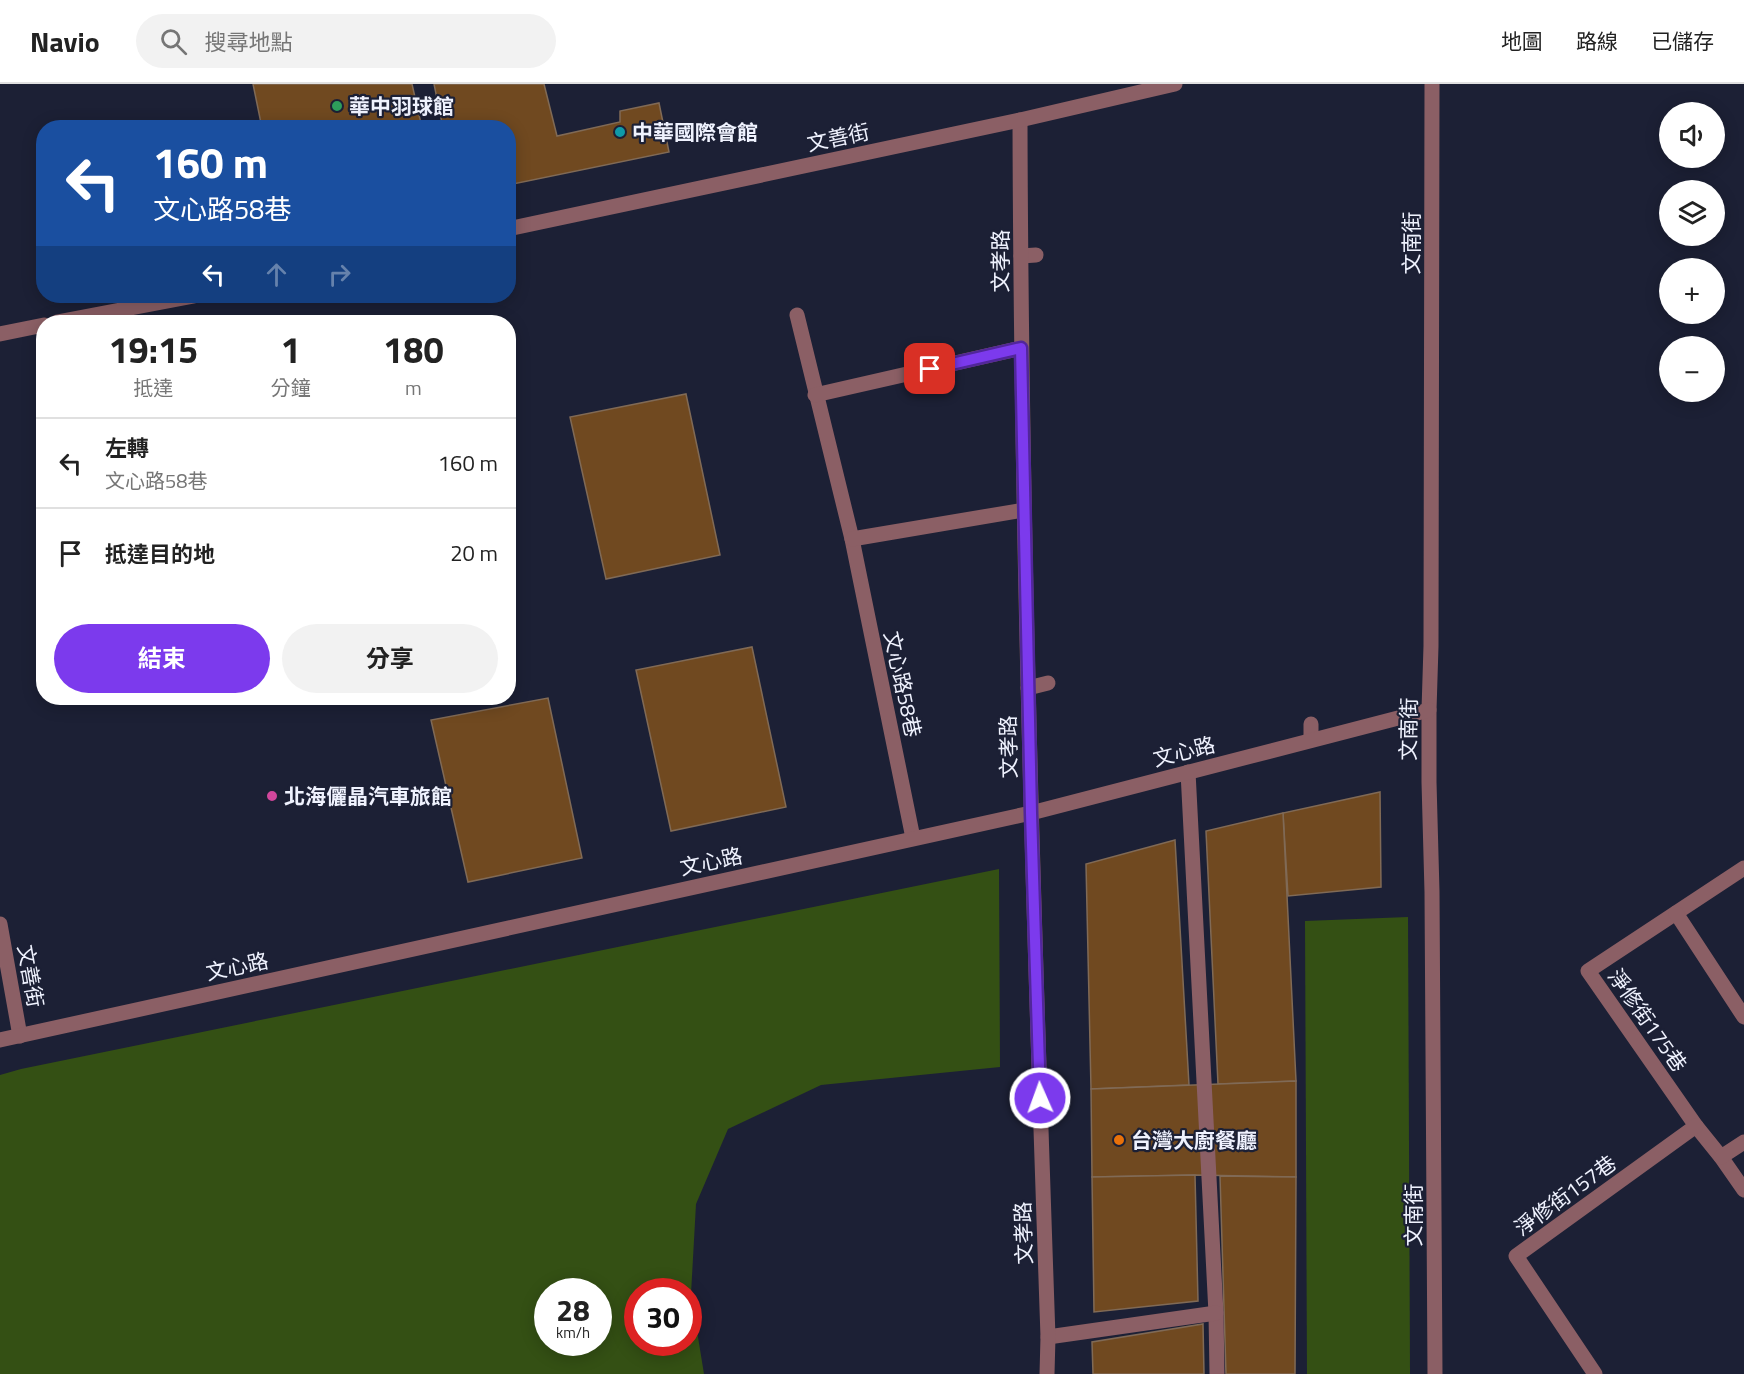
<!DOCTYPE html>
<html lang="zh-TW">
<meta charset="utf-8">
<style>
:root{--surface:#fff;--page:#f2f2f2;--text:#222;--muted:#767676;--line:#e0e0e0;--accent:#7c3aed}
body{margin:0;font-family:"Titillium Web","Noto Sans TC",sans-serif;background:var(--page);color:var(--text);height:100vh;display:flex;flex-direction:column;font-size:22px;white-space:nowrap}
*{box-sizing:border-box;margin:0}
p{font-size:20px;color:var(--muted)}
.icon{flex:none;width:33px;height:33px;fill:none;stroke:currentColor;stroke-width:2;stroke-linecap:round;stroke-linejoin:round}
.map{position:relative;flex:1;overflow:hidden}
.drawer{position:absolute;left:36px;top:231px;width:480px;height:390px;display:flex;flex-direction:column;background:var(--surface);border-radius:24px;box-shadow:0 3px 15px #0003}
.drawer>*{flex:none}
.banner{position:absolute;left:36px;top:36px;width:480px;height:183px;border-radius:24px;box-shadow:0 3px 15px #0003;background:#1a4fa0;color:#fff;overflow:hidden}
.fabs{position:absolute;left:1659px;top:18px;display:grid;gap:12px}
.fabs a{display:grid;place-items:center;width:66px;height:66px;border-radius:50%;background:var(--surface);box-shadow:0 3px 15px #0003;font-size:30px}
.speed{position:absolute;left:534px;top:1194px;display:flex;gap:12px;font-size:30px;font-weight:700;text-align:center}
.speed>*{display:grid;place-content:center;width:78px;height:78px;border-radius:50%;background:var(--surface);box-shadow:0 3px 15px #0003;line-height:1}
.speed small{font-size:15px;font-weight:400}
.speed .limit{border:9px solid #d22;background:#fff;color:#111}
.pin{position:absolute;display:grid;place-items:center;width:51px;height:51px;color:#fff;margin:-26px;border-radius:12px;box-shadow:0 3px 9px #0006}
.me{position:absolute;width:66px;margin:-33px;rotate:358deg;stroke-linejoin:round;filter:drop-shadow(0 0 4px #0008)}
.turn{display:flex;align-items:center;gap:21px;height:126px;padding:0 18px;font-size:27px}
.turn .icon{width:78px;height:78px;stroke-width:2.5}
.turn b{display:block;font-size:42px;line-height:51px}
.lanes{display:flex;align-items:center;height:57px;padding:0 18px;background:#0003;justify-content:center;gap:30px;direction:ltr}
.lanes .off{opacity:.35}
.eta{display:flex;justify-content:space-evenly;align-items:center;height:102px;text-align:center}
.eta b{font-size:36px;font-weight:700;line-height:42px}
.button{display:flex;gap:12px;margin-top:auto;padding:12px 18px}
.button a{flex:1;height:69px;border-radius:36px;background:var(--accent);color:#fff;font-size:24px;font-weight:700;line-height:69px;text-align:center}
.button a+a{background:var(--page);color:var(--text)}
ul{padding:0;list-style:none}
li{display:flex;align-items:center;gap:18px;height:90px;padding:0 18px;border-top:2px solid var(--line)}
li div{flex:1}
li b{display:block;font-size:22px}
li em{font-style:normal}
header{display:flex;align-items:center;gap:36px;box-sizing:border-box;height:84px;padding:0 30px;background:var(--surface);border-bottom:2px solid var(--line)}
header strong{font-size:28px}
nav{display:flex;gap:33px;margin-inline-start:auto;font-size:21px}
.search{width:420px;height:54px;background:var(--page);display:flex;align-items:center;gap:15px;box-sizing:border-box;padding:0 21px;border-radius:33px;color:var(--muted);font-size:22px}
.map>svg:first-child{display:block}
.green{fill:#345014;fill-rule:evenodd}
.building{fill:#704920;stroke:#806a56;stroke-width:1.5}
.lines{fill:none;stroke-linecap:round;stroke-linejoin:round}
.lane{stroke:#8b5f65;stroke-width:15}
.street{stroke:#8b5f65;stroke-width:15}
.route-casing{stroke:#51269a;stroke-width:15}
.route{stroke:#7c3aed;stroke-width:10}
.leisure-dot{fill:#2e9e5b;stroke:#1c2035;stroke-width:2}
.culture-dot{fill:#0f9aa8;stroke:#1c2035;stroke-width:2}
.hotel-dot{fill:#d1479c;stroke:#1c2035;stroke-width:2}
.food-dot{fill:#e8710a;stroke:#1c2035;stroke-width:2}
.labels{text-anchor:middle;dominant-baseline:central;stroke-width:4.5;stroke-linejoin:round;paint-order:stroke}
.poi-label{font-size:21px;font-weight:bold;fill:#eff2fe;stroke:#1c2035;text-anchor:start}
.street-label{font-size:21px;fill:#eff2fe;stroke:#1c2035}
</style>
<header>
<strong>Navio</strong>
<div class="search"><svg class="icon" aria-label="search" viewBox="0 0 24 24"><circle cx="10" cy="10" r="6"/><path d="M15 15l6 6"/></svg>搜尋地點</div>
<nav><a>地圖</a><a>路線</a><a>已儲存</a></nav>
</header>
<div class="map">
<svg width="1744" height="1290" viewBox="0 0 1744 1290">
<rect width="100%" height="100%" fill="#1c2035"/>
<g class="green">
<path d="M999,785L1000,983L821,1001L728,1045L696,1120L691,1210L704,1290H0V991L21,985ZM548,1208H598V1258H548ZM638,1208H688V1258H638Z"/>
<polygon points="1408,833 1410,1290 1307,1290 1305,837"/>
</g>
<g class="building">
<polygon points="253,0 412,0 422,44 262,44"/>
<polygon points="434,0 544,0 557,52 620,38 620,27 659,19 669,68 508,101 508,44 443,44"/>
<polygon points="686,310 720,471 606,495 570,333"/>
<polygon points="752,563 786,723 671,747 636,586"/>
<polygon points="548,614 582,774 468,798 431,636"/>
<polygon points="1380,708 1381,803 1288,812 1283,729"/>
<polygon points="1283,729 1296,997 1218,1000 1206,747"/>
<polygon points="1175,756 1189,1001 1091,1005 1086,780"/>
<polygon points="1296,997 1296,1093 1195,1091 1092,1093 1091,1005"/>
<polygon points="1195,1091 1198,1217 1094,1228 1092,1093"/>
<polygon points="1220,1092 1296,1093 1295,1290 1226,1290"/>
<polygon points="1203,1240 1204,1290 1093,1290 1092,1258"/>
</g>
<g class="lines">
<g class="lane">
<polyline points="1021,172 1036,171"/>
<polyline points="797,231 852,455 913,754"/>
<polyline points="815,311 1021,264"/>
<polyline points="852,455 1024,426"/>
<polyline points="1028,604 1048,599"/>
<polyline points="1311,640 1311,656"/>
<polyline points="1188,688 1216,1229 1217,1290"/>
<polyline points="1744,784 1588,887 1696,1042 1721,1073 1744,1106"/>
<polyline points="1676,829 1744,933"/>
<polyline points="1721,1073 1744,1058"/>
<polyline points="1048,1253 1216,1229"/>
<polyline points="1595,1290 1516,1172 1696,1042"/>
</g>
<g class="street">
<polyline points="1432,0 1431,562 1429,626 1429,698 1432,808 1435,1290"/>
<path d="M1020,36C1021,441 1034,847 1048,1253L1047,1290"/>
<polyline points="508,145 1020,36 1175,0"/>
<polyline points="57,238 194,212"/>
<polyline points="0,250 44,241"/>
<polyline points="0,840 20,952"/>
<polyline points="0,956 1031,729 1429,626"/>
</g>
</g>
<g class="lines">
<g class="route-casing">
<polyline id="route" points="930,285 1021,264 1031,729 1040,1014"/>
</g>
<use href="#route" class="route"/>
</g>
<circle class="leisure-dot" cx="337" cy="22" r="6"/>
<circle class="culture-dot" cx="620" cy="48" r="6"/>
<circle class="hotel-dot" cx="272" cy="712" r="6"/>
<circle class="food-dot" cx="1119" cy="1056" r="6"/>
<g class="labels">
<g class="poi-label">
<text x="349" y="22">華中羽球館</text>
<text x="632" y="48">中華國際會館</text>
<text x="284" y="712">北海儷晶汽車旅館</text>
<text x="1131" y="1056">台灣大廚餐廳</text>
</g>
<g class="street-label">
<text transform="translate(838 53) rotate(-12)">文善街</text>
<text transform="translate(1411 159) rotate(-90)">文南街</text>
<text transform="translate(1000 177) rotate(-90)">文孝路</text>
<text transform="translate(903 600) rotate(78)">文心路58巷</text>
<text transform="translate(1408 645) rotate(-89)">文南街</text>
<text transform="translate(1008 663) rotate(-91)">文孝路</text>
<text transform="translate(1184 667) rotate(-14)">文心路</text>
<text transform="translate(711 777) rotate(-12)">文心路</text>
<text transform="translate(237 882) rotate(-12)">文心路</text>
<text transform="translate(31 892) rotate(80)">文善街</text>
<text transform="translate(1648 936) rotate(55)">淨修街175巷</text>
<text transform="translate(1565 1111) rotate(-36)">淨修街157巷</text>
<text transform="translate(1413 1131) rotate(-90)">文南街</text>
<text transform="translate(1023 1149) rotate(-92)">文孝路</text>
</g>
</g>
</svg>
<div class="fabs">
<a><svg class="icon" aria-label="sound" viewBox="0 0 24 24"><path d="M4 9h4l5-4v14l-5-4H4zM17 9q2 3 0 6"/></svg></a>
<a><svg class="icon" aria-label="layers" viewBox="0 0 24 24"><path d="M12 4l9 5-9 5-9-5zM3 14l9 5 9-5"/></svg></a>
<a>+</a>
<a>−</a>
</div>
<div class="speed"><div>28<small>km/h</small></div><div class="limit">30</div></div>
<div class="pin" style="left:930px;top:285px;background:#d93025"><svg class="icon" aria-label="arrive" viewBox="0 0 24 24"><path d="M6 21V4h12l-3 4 3 4H6"/></svg></div>
<svg class="me" style="left:1040px;top:1014px" viewBox="-20 -20 40 40"><circle r="17" fill="#7c3aed" stroke="#fff" stroke-width="3"/><path d="M0-11L8 9 0 5-8 9z" fill="#fff"/></svg>
<div class="banner">
<div class="turn"><svg class="icon" aria-label="left" viewBox="0 0 24 24"><path d="M17 20v-9H6M10 6l-5 5 5 5"/></svg><div><b>160 m</b>文心路58巷</div></div>
<div class="lanes"><svg class="icon" aria-label="left" viewBox="0 0 24 24"><path d="M17 20v-9H6M10 6l-5 5 5 5"/></svg><svg class="icon off" aria-label="ahead" viewBox="0 0 24 24"><path d="M12 20V5M6 11l6-6 6 6"/></svg><svg class="icon off" aria-label="right" viewBox="0 0 24 24"><path d="M7 20v-9h11M14 6l5 5-5 5"/></svg></div>
</div>
<section class="drawer">
<div class="eta">
<div><b>19:15</b><p>抵達</p></div>
<div><b>1</b><p>分鐘</p></div>
<div><b>180</b><p>m</p></div>
</div>
<ul>
<li><svg class="icon" aria-label="left" viewBox="0 0 24 24"><path d="M17 20v-9H6M10 6l-5 5 5 5"/></svg><div><b>左轉</b><p>文心路58巷</p></div><em>160 m</em></li>
<li><svg class="icon" aria-label="arrive" viewBox="0 0 24 24"><path d="M6 21V4h12l-3 4 3 4H6"/></svg><div><b>抵達目的地</b></div><em>20 m</em></li>
</ul>
<div class="button"><a>結束</a><a>分享</a></div>
</section>
</div>
